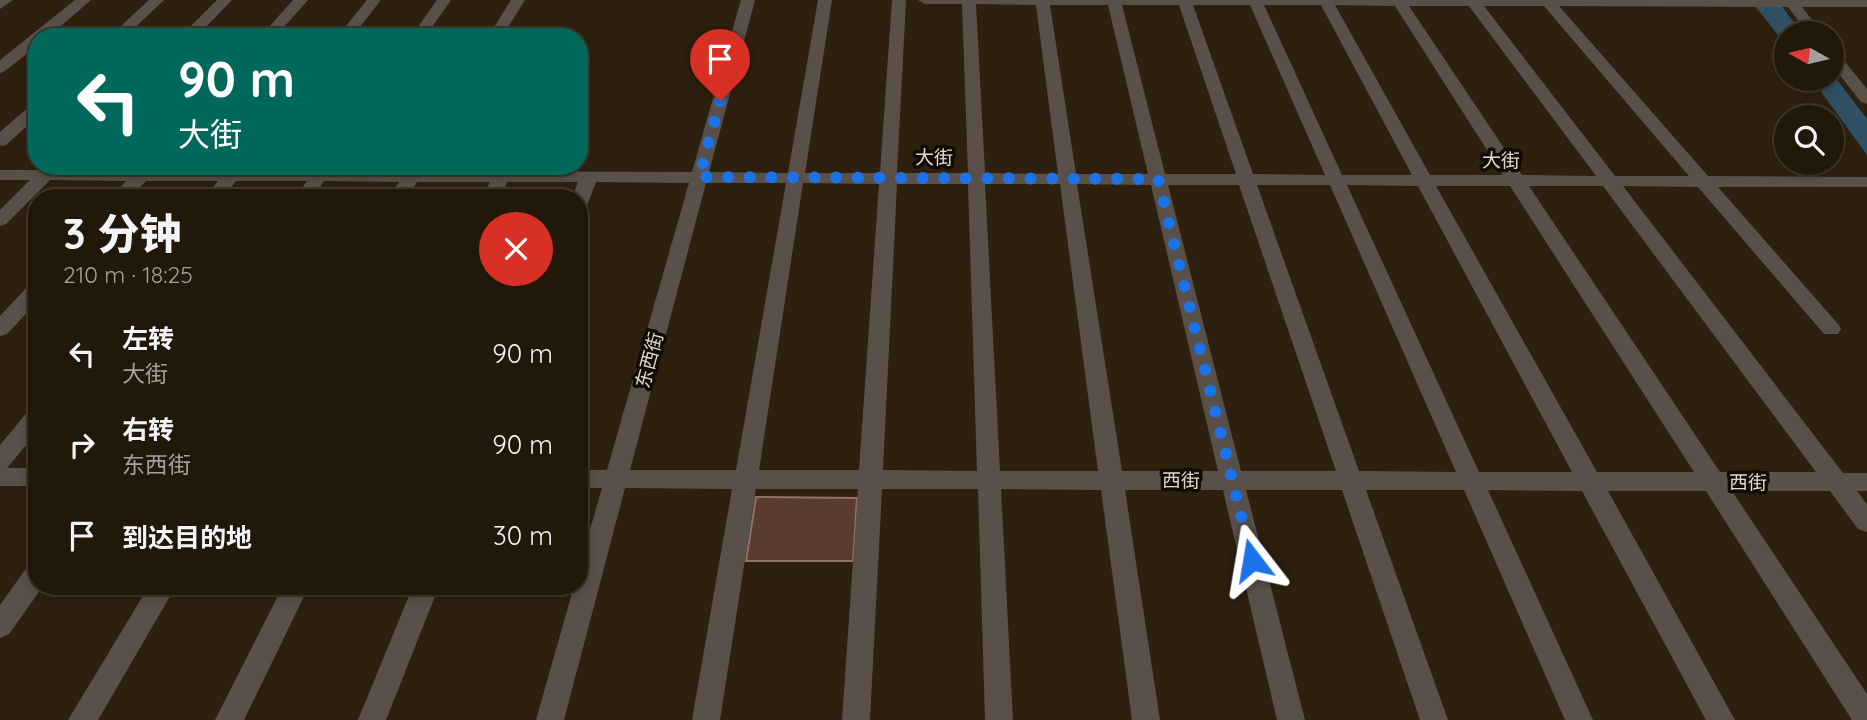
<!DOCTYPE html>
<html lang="zh">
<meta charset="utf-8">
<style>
:root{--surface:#22180a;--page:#2e2518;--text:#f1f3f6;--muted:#a2a09c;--line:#3f372b}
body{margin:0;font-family:Quicksand,"Noto Sans SC",sans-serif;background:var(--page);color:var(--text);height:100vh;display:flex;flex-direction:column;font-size:26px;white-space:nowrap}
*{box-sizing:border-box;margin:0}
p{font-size:23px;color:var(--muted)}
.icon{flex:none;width:38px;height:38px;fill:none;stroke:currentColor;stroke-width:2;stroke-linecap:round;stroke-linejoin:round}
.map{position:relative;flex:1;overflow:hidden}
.drawer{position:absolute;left:28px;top:189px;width:560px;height:406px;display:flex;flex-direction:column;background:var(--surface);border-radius:28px;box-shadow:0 4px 10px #0003,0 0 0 2px var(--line)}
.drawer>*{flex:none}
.guide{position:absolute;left:28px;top:28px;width:560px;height:147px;border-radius:28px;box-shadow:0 4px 10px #0003,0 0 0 2px var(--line);background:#00695c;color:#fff;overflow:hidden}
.needle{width:46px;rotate:278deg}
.fabs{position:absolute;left:1774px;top:21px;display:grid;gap:14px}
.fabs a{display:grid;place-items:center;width:70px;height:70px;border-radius:50%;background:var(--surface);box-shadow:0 4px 10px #0003,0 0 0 2px var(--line);font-size:35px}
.pin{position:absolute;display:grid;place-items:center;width:60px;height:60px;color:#fff;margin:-72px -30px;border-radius:50% 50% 50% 0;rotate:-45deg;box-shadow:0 0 7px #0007}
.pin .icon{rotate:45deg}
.me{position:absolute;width:77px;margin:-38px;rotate:346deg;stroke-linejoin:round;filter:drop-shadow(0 0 5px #0008)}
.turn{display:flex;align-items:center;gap:24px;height:147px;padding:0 35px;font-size:32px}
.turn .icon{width:91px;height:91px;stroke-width:2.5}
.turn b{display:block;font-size:49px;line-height:60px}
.round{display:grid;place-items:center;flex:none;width:74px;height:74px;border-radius:37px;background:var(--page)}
.headline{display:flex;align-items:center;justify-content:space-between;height:119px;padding:0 35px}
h1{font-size:42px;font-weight:800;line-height:52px}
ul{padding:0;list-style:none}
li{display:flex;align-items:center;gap:21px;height:91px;padding:0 35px}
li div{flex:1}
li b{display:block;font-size:26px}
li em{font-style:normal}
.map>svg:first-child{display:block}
.water{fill:#2f5163}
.building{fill:#5b3b30;stroke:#8f746b;stroke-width:2}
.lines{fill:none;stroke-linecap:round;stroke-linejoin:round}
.minor{fill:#595149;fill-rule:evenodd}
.route{stroke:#1a73e8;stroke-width:12;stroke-dasharray:0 21.6}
.labels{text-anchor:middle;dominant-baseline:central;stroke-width:7;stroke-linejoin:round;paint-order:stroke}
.street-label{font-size:19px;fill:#e0d7cb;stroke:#120b05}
</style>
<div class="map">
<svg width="1867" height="720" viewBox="0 0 1867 720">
<rect width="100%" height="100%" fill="#2e200e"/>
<g class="water">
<polygon points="1750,0 1777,0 1802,33 1787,33 1787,46"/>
<polygon points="1832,73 1867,119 1867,155 1812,79 1832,79"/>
</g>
<polygon class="building" points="756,497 857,498 853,561 746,561"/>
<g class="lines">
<g class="minor">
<polygon points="0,0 13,0 0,9"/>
<polygon points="75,0 91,0 48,37 37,37 37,46 5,71 0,73 0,60"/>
<polygon points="149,0 164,0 125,37 109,37"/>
<polygon points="217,0 232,0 196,37 180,37"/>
<polygon points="293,0 308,0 275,37 260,37"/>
<polygon points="367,0 381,0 352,37 337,37"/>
<polygon points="437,0 451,0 425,37 411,37"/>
<polygon points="511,0 525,0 502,37 488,37"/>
<path d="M741,0H755L709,172L788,173L818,0H832L805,173H880L892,0H906L897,173H968L962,4H925L918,0H1867V7H1802L1822,33H1808L1788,7L1559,6L1708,176L1867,177V187H1718L1838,324L1841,329L1838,334H1824L1698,187L1623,186L1843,473H1867V491H1857L1867,504V532L1858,529L1830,491H1732L1867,694V720H1852L1706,491H1608L1735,720H1706L1582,491L1488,490L1593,720H1565L1464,490H1366L1448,720H1420L1342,490H1246L1305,720H1277L1223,490H1125L1160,720H1132L1101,490L1001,489L1013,720H985L978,489H882L870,720H842L858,489H756L720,720H692L732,489L625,488L564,720H536L574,586H579V568L602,488H579V470H607L689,183L596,182L588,203L579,208V198H572L578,182H507L500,198H482L490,182H417L407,198H389L399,182L324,181L313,198H295L307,181H236L223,198H205L218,181H146L130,198H111L126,181L50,180L6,224L0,226V210L30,180H0V170H41L45,166H57L60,170H136L147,166L153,170L227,171L230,166H244V171H314L318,166H332V171H406L409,166H425L423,171L692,172ZM976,4L1036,5L1058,174L985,173ZM1050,5H1108L1148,174H1076ZM1122,5H1179L1236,174H1165ZM1193,5H1250L1325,175L1253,174ZM1264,5H1321L1412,175H1342ZM1335,5L1395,6L1503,175H1430ZM1409,6H1469L1596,176L1522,175ZM1484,6H1544L1689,176H1615ZM706,183H786L736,470H630ZM803,183L879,184L859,470H759ZM897,184H968L977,471L883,470ZM985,184H1060L1098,471H1000ZM1077,184L1151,185L1218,471H1122ZM1168,185H1239L1336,471H1241ZM1257,185H1330L1456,472L1359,471ZM1347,185L1418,186L1572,472H1479ZM1436,186H1510L1694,472H1597ZM1529,186H1603L1816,472H1720Z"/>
<polygon points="1832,51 1837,52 1867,89 1867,104 1861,102 1832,65"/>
<polygon points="37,103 37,117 6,145 0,146 0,132 31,105"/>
<polygon points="37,282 37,302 7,334 0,336 0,316 30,284"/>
<polygon points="37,408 37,432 7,468 37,468 37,486 0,486 0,445 29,410"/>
<polygon points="37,563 37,586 43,586 9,634 0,638 0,605 28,566"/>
<polygon points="149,586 176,586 98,720 68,720"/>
<polygon points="283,586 309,586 244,720 215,720"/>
<polygon points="413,586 439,586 386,720 358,720"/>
</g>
</g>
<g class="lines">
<polyline class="route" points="720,101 699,177 1158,179 1252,560"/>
</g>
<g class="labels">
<g class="street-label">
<text x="934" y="157">大街</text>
<text x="1501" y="160">大街</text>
<text transform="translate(649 360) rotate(-75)">东西街</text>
<text x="1181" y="480">西街</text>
<text x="1748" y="482">西街</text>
</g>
</g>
</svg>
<div class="fabs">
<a><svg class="needle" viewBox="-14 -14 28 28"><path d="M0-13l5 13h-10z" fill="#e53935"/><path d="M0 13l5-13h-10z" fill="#a2a09c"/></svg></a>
<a><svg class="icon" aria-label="search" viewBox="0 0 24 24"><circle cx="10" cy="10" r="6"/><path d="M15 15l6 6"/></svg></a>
</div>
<div class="pin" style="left:720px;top:101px;background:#d93025"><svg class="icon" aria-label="arrive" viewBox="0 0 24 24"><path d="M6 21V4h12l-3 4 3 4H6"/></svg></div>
<svg class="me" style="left:1252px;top:560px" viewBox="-20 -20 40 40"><path d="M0-17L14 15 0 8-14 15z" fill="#1a73e8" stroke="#fff" stroke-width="4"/></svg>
<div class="guide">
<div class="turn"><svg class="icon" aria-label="left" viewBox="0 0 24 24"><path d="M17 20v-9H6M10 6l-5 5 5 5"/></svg><div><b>90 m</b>大街</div></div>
</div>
<section class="drawer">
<div class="headline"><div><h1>3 分钟</h1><p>210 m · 18:25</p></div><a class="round" style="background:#d93025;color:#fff"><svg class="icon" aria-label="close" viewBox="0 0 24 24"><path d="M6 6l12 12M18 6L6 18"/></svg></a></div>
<ul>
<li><svg class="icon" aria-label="left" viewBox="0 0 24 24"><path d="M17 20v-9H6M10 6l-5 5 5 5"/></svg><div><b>左转</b><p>大街</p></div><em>90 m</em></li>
<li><svg class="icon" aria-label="right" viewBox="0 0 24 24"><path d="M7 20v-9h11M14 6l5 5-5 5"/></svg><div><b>右转</b><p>东西街</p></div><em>90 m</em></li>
<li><svg class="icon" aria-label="arrive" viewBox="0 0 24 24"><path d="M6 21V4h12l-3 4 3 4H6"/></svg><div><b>到达目的地</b></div><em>30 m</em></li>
</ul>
</section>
</div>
